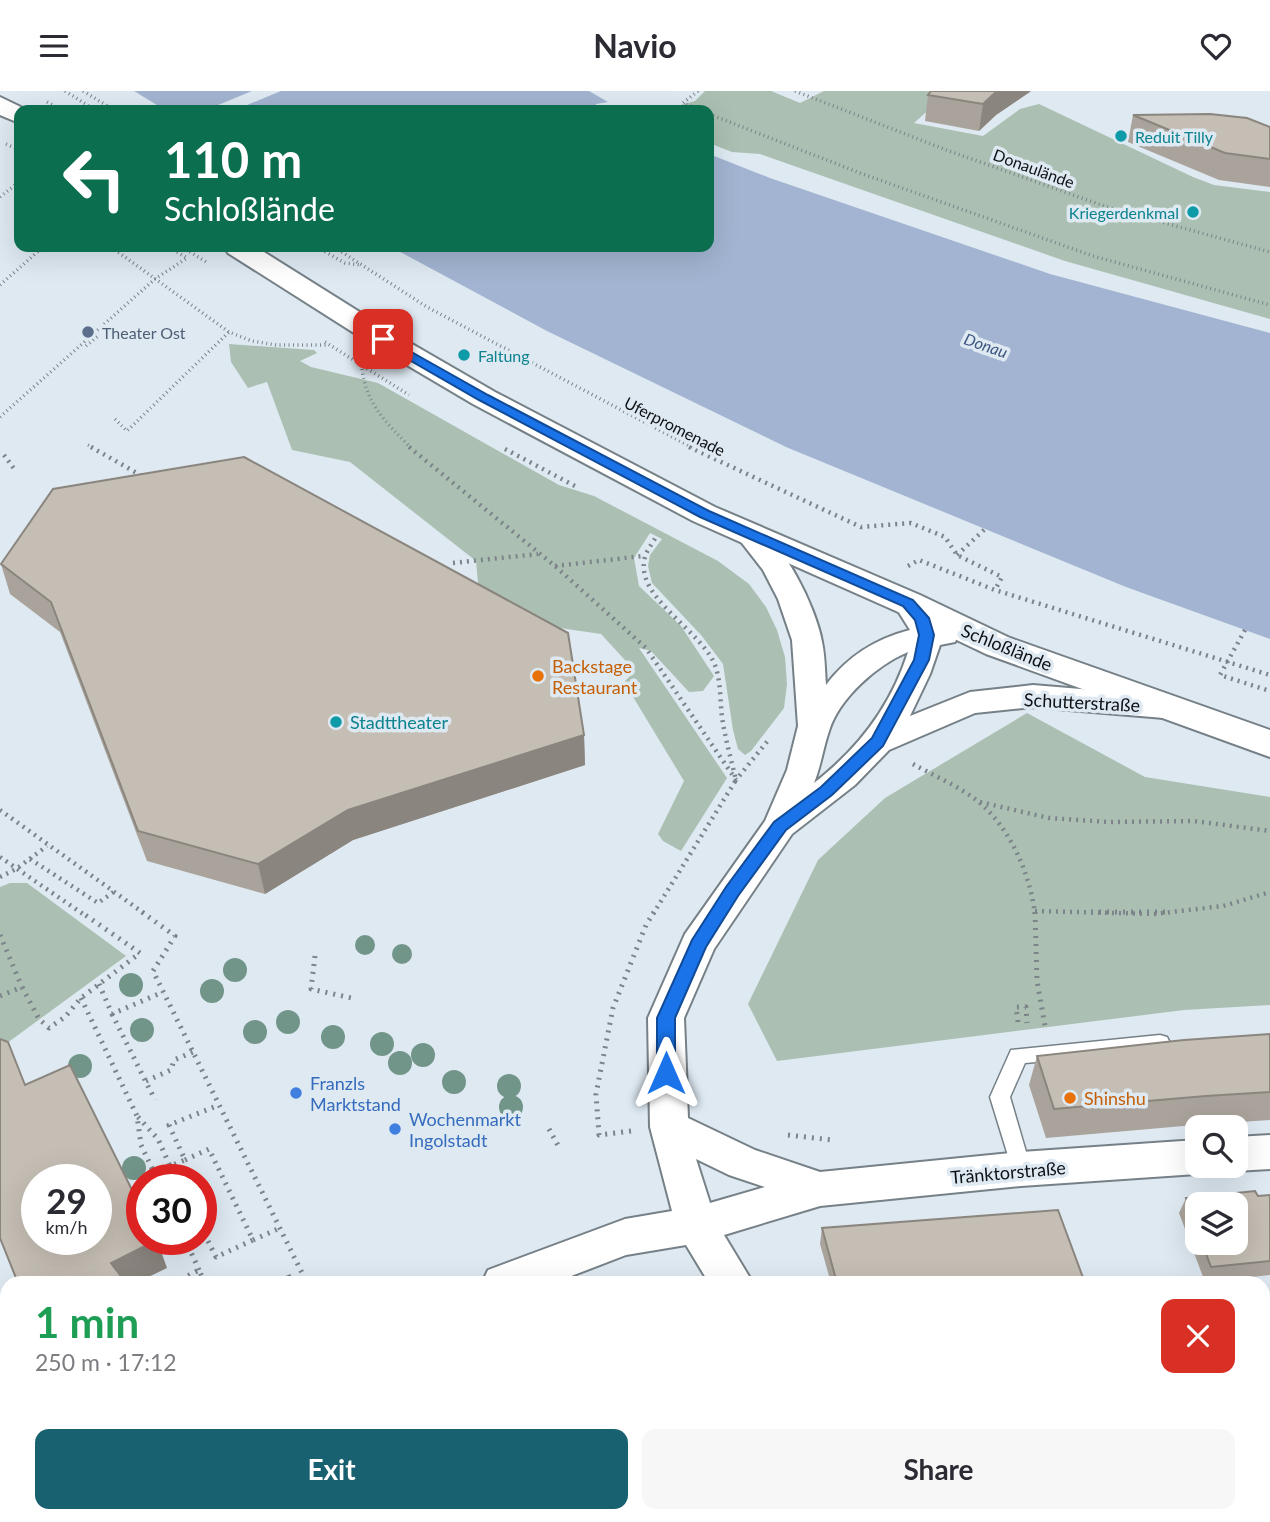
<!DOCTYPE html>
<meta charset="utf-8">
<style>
:root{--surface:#fff;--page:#f7f7f7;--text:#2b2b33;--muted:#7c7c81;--accent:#186170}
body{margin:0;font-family:Lato,sans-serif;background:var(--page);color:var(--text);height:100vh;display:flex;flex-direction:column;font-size:26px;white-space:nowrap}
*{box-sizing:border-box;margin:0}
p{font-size:23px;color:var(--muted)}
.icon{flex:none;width:38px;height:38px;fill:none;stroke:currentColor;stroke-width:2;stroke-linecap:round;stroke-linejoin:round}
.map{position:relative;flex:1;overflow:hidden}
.details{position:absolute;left:0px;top:1185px;width:1270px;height:247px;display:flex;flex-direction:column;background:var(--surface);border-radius:21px 21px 0 0;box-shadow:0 7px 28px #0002}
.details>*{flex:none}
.guide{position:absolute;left:14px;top:14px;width:700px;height:147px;border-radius:14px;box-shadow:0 7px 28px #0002;background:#0b6e4f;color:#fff;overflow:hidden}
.tools{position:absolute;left:1185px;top:1024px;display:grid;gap:14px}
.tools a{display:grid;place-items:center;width:63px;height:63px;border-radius:14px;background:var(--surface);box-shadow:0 7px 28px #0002;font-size:35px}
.speed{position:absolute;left:21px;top:1073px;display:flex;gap:14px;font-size:35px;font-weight:700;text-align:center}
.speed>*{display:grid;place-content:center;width:91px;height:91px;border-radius:50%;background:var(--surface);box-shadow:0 7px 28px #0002;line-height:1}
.speed small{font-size:18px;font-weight:400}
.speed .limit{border:10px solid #d22;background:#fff;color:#111}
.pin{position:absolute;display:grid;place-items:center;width:60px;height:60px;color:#fff;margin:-30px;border-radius:14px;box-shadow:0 4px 10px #0006}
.me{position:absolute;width:77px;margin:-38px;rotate:0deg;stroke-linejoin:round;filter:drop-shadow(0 0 5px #0008)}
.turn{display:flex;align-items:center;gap:24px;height:147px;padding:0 35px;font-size:32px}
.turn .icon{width:91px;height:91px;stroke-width:2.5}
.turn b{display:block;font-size:49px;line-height:60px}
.round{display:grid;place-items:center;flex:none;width:74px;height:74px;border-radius:14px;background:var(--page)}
.summary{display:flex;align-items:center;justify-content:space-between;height:119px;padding:0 35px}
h1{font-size:42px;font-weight:700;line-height:52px;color:#1e9e55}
.cta{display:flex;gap:14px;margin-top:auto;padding:14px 35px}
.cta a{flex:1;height:80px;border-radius:14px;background:var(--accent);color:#fff;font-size:28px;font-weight:700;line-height:80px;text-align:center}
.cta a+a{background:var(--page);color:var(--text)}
header{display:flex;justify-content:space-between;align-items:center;height:91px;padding:0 35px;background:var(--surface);font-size:32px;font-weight:700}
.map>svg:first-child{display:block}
.green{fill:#abc0b2}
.water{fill:#a2b4d1}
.pier{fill:#dee9f2}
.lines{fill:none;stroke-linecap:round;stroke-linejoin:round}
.service-casing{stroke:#768087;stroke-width:3}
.pedestrian-casing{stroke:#768087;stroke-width:4}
.minor-casing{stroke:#768087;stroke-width:4}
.tertiary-casing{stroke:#768087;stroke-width:4}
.path-far2{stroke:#7c848a;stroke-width:3.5;stroke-dasharray:1 3.5;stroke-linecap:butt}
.path-far1{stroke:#7c848a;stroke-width:4.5;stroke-dasharray:2 5;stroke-linecap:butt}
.path{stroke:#7c848a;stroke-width:5;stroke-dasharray:2 6;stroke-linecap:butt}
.service{fill:#fff;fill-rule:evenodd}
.pedestrian{fill:#fff;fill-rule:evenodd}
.minor{fill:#fff;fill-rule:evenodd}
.tertiary{fill:#fff;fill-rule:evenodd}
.tree{fill:#729589}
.wall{fill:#a9a39b;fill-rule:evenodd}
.shaded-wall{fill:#8a857e}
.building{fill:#c5beb4;stroke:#8a857e;stroke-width:2;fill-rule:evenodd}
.route{fill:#1a73e8;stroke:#114b97;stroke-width:2}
.culture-dot{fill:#0f9aa8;stroke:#dee9f2;stroke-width:2.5}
.service-dot{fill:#5c6f8a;stroke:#dee9f2;stroke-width:2.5}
.food-dot{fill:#e8710a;stroke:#dee9f2;stroke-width:2.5}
.shop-dot{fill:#3f7fe0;stroke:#dee9f2;stroke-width:2.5}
.labels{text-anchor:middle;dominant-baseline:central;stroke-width:7;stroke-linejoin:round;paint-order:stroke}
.far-culture-label{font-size:16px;fill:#0d838f;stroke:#dee9f2;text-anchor:start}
.far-street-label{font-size:16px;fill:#0e1215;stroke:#dee9f2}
.far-service-label{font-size:16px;fill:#4e5e75;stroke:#dee9f2;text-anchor:start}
.far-water-label{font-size:16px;font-style:italic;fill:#3d5680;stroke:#dee9f2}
.street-label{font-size:18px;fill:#0e1215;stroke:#dee9f2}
.food-label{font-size:18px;fill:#c56008;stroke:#dee9f2;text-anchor:start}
.culture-label{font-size:18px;fill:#0d838f;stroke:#dee9f2;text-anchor:start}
.shop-label{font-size:18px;fill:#366cbe;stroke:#dee9f2;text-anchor:start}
</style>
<header><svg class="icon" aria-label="menu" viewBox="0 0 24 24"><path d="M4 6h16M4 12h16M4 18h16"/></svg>Navio<svg class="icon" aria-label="heart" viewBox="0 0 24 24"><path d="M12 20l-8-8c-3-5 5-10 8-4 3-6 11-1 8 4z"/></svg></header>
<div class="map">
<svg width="1270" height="1431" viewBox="0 0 1270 1431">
<rect width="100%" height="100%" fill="#dee9f2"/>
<g class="green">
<polygon points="705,0 771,0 800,12 824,0 950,0 914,32 983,45 1020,18 1039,13 1193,86 1214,94 1270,101 1270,228 1065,170 760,63 732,61 709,52 709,19 662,19 695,10"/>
<polygon points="229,253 314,259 317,262 300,270 311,276 378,292 559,394 594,405 718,470 749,493 766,516 777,539 785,566 787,593 784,617 751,660 745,664 738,658 733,639 723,573 701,544 652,492 648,475 650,464 662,448 650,442 634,467 639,495 681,535 714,585 703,600 689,601 651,560 639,557 727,687 681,760 663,750 658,743 684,690 624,591 635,580 601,543 533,533 479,503 476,470 350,371 292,359 267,291 248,297 231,271"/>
<polygon points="1027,622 1145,686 1270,706 1270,914 1184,919 777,970 748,913 818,769 885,707"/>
<polygon points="10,792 27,792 126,865 3,955 0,948 0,796"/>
</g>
<g class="water">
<polygon points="134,0 589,0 608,11 596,13 594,17 597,19 165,19"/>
<polygon points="709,63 770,87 1050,183 1270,242 1270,548 1126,496 786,356 547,240 391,156 709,156"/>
</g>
<polygon class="pier" points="252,0 281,0 235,19 206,19"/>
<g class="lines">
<g class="service-casing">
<polygon id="service" points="1160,944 1167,946 1170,952 1167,958 1160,960 1025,972 1010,1006 1031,1078 1028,1084 1021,1087 1014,1084 990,1006 1011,959"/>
</g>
<g class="pedestrian-casing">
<polygon id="pedestrian" points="288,1424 323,1424 326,1431 291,1431"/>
</g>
<g class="minor-casing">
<g id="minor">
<path d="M749,434C781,442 817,519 822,551C825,565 825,580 826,594C848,565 875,548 910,539L893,512L898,505C920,499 930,516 939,534L955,537L959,544L955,551L940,554L930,583L910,625L970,601L1033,594L1164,605L1175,608L1180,616L1175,624L1164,627L1033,616L975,622L889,659L855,694L792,743L714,858L684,927L688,1027L755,1059L820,1081L1021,1061L1197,1049V1074H1213L1211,1078L1197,1083L1021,1095L820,1115L724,1144L753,1192H709L686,1154L626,1164L553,1192H482L488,1179L625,1128L672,1120L650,1036L648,927L685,843L765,730L787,679L798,635L792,549L778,508L763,479L735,443L739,437ZM908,561C891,615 859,657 814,692C821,675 823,657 829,640C839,607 877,574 908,561ZM696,1068L729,1084L765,1096L710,1112Z"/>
<polygon points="1270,1044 1270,1078 1236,1080 1222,1075 1236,1074 1236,1046"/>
<polygon points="0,1358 7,1361 7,1424 37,1424 39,1431 0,1431"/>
<polygon points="245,1424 294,1424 291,1431 242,1431"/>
<polygon points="887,1424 935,1424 938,1431 890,1431"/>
</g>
</g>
<g class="tertiary-casing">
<g id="tertiary">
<polygon points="0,6 27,19 19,19 19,32 0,24"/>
<polygon points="224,156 256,156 393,242 495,301 715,416 920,504 1010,547 1270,639 1270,666 986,563 896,520 693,430 473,313 373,254 228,162"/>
</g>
</g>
<g class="path-far2">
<polyline points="65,0 95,19"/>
<polyline points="83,0 114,19"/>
<polyline points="698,0 683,12 700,19"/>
<polyline points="795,0 949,60 1107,116 1270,161"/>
<polyline points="47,11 62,19"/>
<polyline points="709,23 860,82 1093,165 1270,214"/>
<polyline points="6,53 19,59"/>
<polyline points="0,106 19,91"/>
<polyline points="111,156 229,241 252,250 276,254 326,254"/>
<polyline points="182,156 208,172"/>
<polyline points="317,156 345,172 361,174"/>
<polyline points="334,156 427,216 693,357"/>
<polyline points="0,194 43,156"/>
<polyline points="325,251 409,304"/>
<polyline points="86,255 98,245"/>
<path d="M362,278C367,315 386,331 411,357"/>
<polyline points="0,326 155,188 187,167 169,156"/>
<polyline points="115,328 127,340 229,241"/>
<polyline points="88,354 94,357"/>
</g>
<g class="path-far1">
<polyline points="91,356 142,385"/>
<polyline points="409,356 555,475 646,557 736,689 770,647"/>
<polyline points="689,356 861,436 911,432 945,446 957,464 1002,486 995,499"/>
<polyline points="505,358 575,395"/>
<polyline points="4,364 15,379"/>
<polyline points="957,464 985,438"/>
<polyline points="453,472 538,463"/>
<polyline points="555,475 643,465"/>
<polyline points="908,475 919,469 995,499 1270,584"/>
<polyline points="1245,539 1220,584 1270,600"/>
<path d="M913,673C934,685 961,696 980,712C1011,739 1030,783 1035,823"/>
<polyline points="980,711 1049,727 1109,731 1194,730 1270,740"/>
<polyline points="0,719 145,823"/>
<polyline points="0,766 83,823"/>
<polyline points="30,768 98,812 115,800"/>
<polyline points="0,786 16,778 47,755"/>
<polyline points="1035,820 1154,823 1223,815 1270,801"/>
<path d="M653,823L736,689C731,668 725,647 722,626C720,610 721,593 716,577C704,539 630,506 646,463C649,456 654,450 657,444"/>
</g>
<g class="path">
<polyline points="142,821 175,845 153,880 307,1192"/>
<polyline points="1035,821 1037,890 1045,935"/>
<polyline points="1091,821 1168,821"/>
<polyline points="0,844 22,896"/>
<polyline points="315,865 311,898 356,908"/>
<polyline points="99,893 112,923 163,901"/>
<polyline points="0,905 22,896 39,928 49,937 65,926 81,907 140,862 81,821"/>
<polyline points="81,907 137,1025 141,1054 157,1088"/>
<polyline points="112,923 155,1009"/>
<polyline points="1018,931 1016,916 1026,916 1027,932"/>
<polyline points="146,990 171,979 174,969 193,961"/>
<polyline points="138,1026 158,1048 170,1075 185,1069 169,1034 219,1014"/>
<polyline points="549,1038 560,1058"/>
<polyline points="631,1040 599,1044 596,1003 613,917 646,834 654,821"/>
<polyline points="788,1044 832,1049"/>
<polyline points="185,1069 209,1058 253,1149 216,1166 201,1136"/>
<polyline points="170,1075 177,1088"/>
<polyline points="185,1148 199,1179"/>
<polyline points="253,1149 280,1137"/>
<polyline points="288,1184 292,1192"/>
<polyline points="174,1192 199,1179 205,1192"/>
</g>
<use href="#service" class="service"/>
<use href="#pedestrian" class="pedestrian"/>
<use href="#minor" class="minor"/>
<use href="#tertiary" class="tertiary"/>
</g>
<g class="tree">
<circle cx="365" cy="854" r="10"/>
<circle cx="402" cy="863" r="10"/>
<circle cx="235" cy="879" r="12"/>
<circle cx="131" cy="894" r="12"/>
<circle cx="212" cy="900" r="12"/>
<circle cx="288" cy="931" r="12"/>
<circle cx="142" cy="939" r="12"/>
<circle cx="255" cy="941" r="12"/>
<circle cx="333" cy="946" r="12"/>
<circle cx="382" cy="953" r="12"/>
<circle cx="423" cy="964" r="12"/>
<circle cx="400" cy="972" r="12"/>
<circle cx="80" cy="975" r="12"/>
<circle cx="454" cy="991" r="12"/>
<circle cx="509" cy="995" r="12"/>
<circle cx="511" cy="1016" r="12"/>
<circle cx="134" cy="1077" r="12"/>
</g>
<g class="wall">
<polygon points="1030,1 996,24 979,40 925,30 928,4"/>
<polygon points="1133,24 1270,36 1270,96 1219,89 1128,51"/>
<polygon points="1,473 584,644 585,674 353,749 265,803 147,770 60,541 10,503"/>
<polygon points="1270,943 1270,1029 1195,1034 1046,1047 1029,994 1037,965"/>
<path d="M1270,1104V1184L1205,1191L1179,1122L1186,1107L1258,1105ZM1197,1113L1236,1152H1197Z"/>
<polygon points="822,1137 1085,1192 831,1192 820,1153"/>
<polygon points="1264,1293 1270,1299 1270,1428 1264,1422"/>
<polygon points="440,1424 709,1424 714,1431 445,1431"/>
<polygon points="981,1424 1151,1424 1158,1431 987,1431"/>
</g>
<g class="shaded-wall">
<polygon points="997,0 1031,0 996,24 979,40 983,13"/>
<polygon points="584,644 585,674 353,749 265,803 258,773 348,719"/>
<polygon points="157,1149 167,1177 136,1192 119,1192 111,1172"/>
<polygon points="179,1424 208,1424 203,1431 163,1431"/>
</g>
<g class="building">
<polygon points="931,0 997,0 983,13 928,4"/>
<polygon points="1210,23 1247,27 1270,36 1270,68 1225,62 1133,24"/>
<polygon points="244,366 568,542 584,644 348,719 258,773 138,740 51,511 1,473 53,398"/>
<polygon points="1270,943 1270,1001 1206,1005 1054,1018 1037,965 1184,949"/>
<path d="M0,948L8,951L25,994L70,974L142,1119V1148H156L157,1149L111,1172L126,1192H18L0,1147ZM37,1088H96V1148H37Z"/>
<polygon points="1255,1100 1258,1105 1270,1104 1270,1170 1211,1176 1202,1152 1236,1152 1236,1113 1197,1113 1197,1137 1186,1107"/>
<polygon points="1058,1119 1085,1192 837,1192 822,1137"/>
<polygon points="7,1263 7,1331 0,1312 0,1266"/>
<polygon points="1264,1293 1270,1299 1270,1406 1264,1399"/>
<polygon points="40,1424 179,1424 163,1431 43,1431"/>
<polygon points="444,1424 709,1424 714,1431 448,1431"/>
<polygon points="999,1424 1151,1424 1158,1431 1006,1431"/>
<polygon points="831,1426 835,1431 823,1431"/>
</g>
<polygon class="route" points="383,245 488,304 709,420 913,509 929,527 934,544 929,569 883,655 832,704 786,739 738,805 706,856 675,927 675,982 672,987 666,989 659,987 657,982 657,927 692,849 726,796 774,731 821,696 872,647 914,569 919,544 915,529 903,515 700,426 479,309 378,251 378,246"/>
<g class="culture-dot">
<circle cx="1121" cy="45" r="7"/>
<circle cx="1193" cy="121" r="7"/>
<circle cx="464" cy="264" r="7"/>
<circle cx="336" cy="631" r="7"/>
</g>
<circle class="service-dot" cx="88" cy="241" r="7"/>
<g class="food-dot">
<circle cx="538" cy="585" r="7"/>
<circle cx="1070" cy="1007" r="7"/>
</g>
<g class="shop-dot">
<circle cx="296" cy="1002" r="7"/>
<circle cx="395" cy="1038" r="7"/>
</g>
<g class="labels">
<g class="far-culture-label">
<text x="1135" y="45">Reduit Tilly</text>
<text x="1179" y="121" text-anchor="end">Kriegerdenkmal</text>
<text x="478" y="264">Faltung</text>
</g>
<g class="far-street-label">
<text transform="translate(1034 77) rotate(20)">Donaulände</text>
<text transform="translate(675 335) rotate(27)">Uferpromenade</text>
</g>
<g class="far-service-label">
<text x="102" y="241">Theater Ost</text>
</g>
<g class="far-water-label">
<text transform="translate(986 254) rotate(19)">Donau</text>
</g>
<g class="street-label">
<text transform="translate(1007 556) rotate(22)">Schloßlände</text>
<text transform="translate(1082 611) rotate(3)">Schutterstraße</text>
<text transform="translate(1008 1081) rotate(-5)">Tränktorstraße</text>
</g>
<g class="food-label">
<text x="552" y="575">Backstage<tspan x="552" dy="21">Restaurant</tspan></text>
<text x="1084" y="1007">Shinshu</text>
</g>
<g class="culture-label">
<text x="350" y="631">Stadttheater</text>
</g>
<g class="shop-label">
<text x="310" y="992">Franzls<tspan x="310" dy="21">Marktstand</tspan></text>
<text x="409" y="1028">Wochenmarkt<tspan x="409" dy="21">Ingolstadt</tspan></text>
</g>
</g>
</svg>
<div class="tools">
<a><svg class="icon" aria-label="search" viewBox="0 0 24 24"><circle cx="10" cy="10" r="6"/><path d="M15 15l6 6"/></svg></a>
<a><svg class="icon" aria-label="layers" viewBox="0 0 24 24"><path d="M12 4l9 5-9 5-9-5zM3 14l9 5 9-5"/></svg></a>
</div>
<div class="speed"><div>29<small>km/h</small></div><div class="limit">30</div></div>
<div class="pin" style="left:383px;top:248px;background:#d93025"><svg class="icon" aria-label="arrive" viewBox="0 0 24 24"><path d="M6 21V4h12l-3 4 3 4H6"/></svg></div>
<svg class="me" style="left:666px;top:982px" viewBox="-20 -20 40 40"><path d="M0-17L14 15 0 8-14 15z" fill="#1a73e8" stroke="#fff" stroke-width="4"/></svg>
<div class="guide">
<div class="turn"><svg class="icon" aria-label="left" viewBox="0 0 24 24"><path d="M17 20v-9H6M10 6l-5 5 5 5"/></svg><div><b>110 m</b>Schloßlände</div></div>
</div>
<section class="details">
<div class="summary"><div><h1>1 min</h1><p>250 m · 17:12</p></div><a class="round" style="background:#d93025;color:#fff"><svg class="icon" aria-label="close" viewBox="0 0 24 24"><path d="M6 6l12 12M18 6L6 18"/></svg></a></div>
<div class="cta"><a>Exit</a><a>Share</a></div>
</section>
</div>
